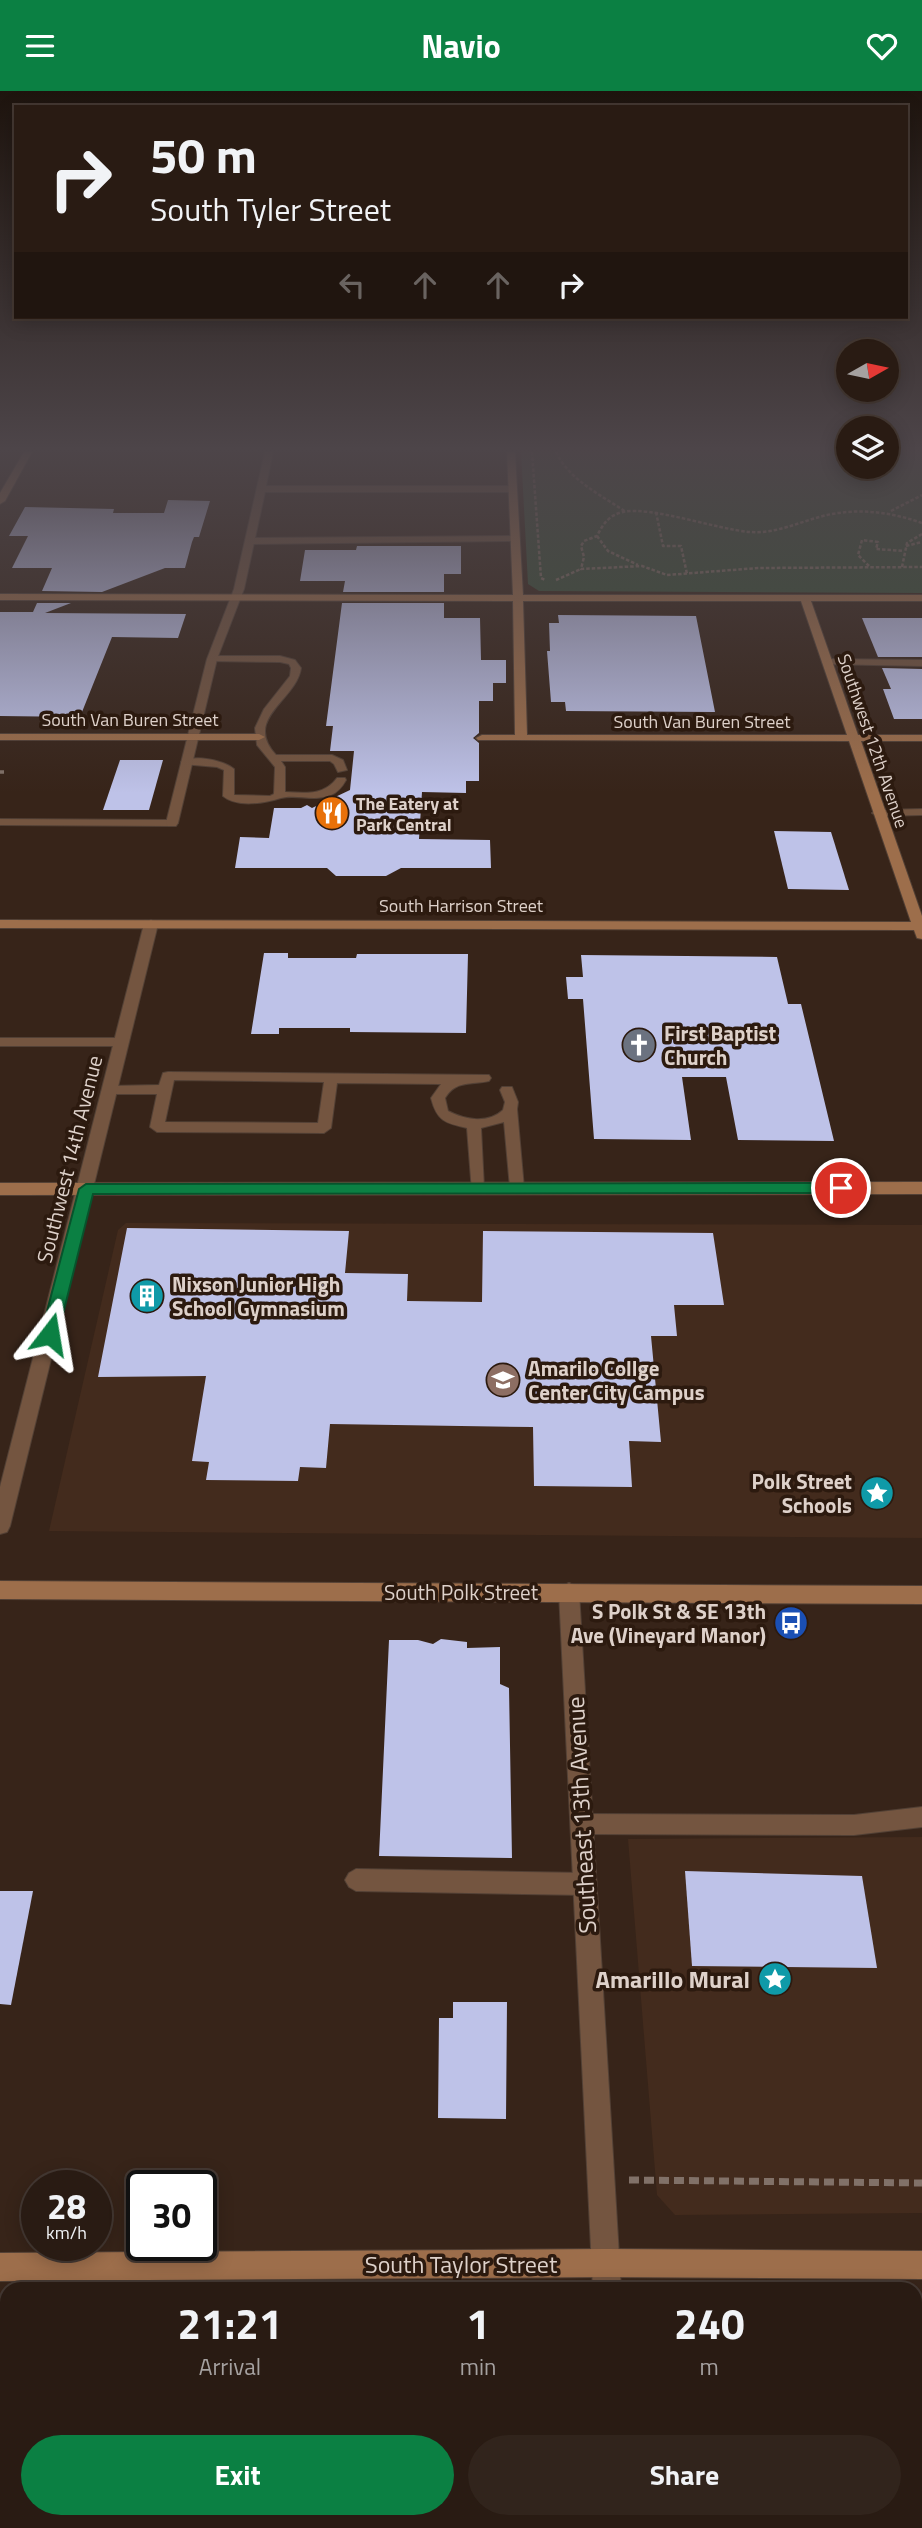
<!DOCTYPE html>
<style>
:root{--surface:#291b13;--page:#31241c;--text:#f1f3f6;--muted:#a5a1a0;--line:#453933;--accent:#0b8043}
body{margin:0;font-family:"Titillium Web",sans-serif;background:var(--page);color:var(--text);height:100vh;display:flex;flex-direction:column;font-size:26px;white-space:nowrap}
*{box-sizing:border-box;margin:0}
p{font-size:23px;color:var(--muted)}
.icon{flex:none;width:38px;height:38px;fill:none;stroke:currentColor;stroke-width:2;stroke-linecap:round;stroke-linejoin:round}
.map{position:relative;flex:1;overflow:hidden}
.details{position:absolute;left:0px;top:2191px;width:922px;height:247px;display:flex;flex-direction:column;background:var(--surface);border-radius:21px 21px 0 0;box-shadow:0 4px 18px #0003,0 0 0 2px var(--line)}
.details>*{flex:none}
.guide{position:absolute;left:14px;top:14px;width:894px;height:214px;border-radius:0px;box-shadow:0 4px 18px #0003,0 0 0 2px var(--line);background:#291b13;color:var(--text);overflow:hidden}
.needle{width:46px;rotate:81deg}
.controls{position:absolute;left:836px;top:248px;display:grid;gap:14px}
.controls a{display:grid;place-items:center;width:63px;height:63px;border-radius:50%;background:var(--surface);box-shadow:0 4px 18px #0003,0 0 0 2px var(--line);font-size:35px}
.speed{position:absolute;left:21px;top:2079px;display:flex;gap:14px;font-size:35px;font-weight:700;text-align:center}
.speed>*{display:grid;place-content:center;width:91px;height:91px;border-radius:50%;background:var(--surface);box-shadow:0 4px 18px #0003,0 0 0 2px var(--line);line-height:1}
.speed small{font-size:18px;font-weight:400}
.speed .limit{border:4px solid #111;border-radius:10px;background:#fff;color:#111}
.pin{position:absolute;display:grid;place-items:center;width:60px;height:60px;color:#fff;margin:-30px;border:4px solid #fff;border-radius:50%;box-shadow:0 2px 7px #0007}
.me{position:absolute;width:77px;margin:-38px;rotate:14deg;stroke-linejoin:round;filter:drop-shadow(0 0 5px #0008)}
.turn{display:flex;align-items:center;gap:24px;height:147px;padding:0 21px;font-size:32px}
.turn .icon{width:91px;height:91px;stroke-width:2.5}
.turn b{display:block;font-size:49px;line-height:60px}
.lanes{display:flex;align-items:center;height:66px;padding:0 21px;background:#0003;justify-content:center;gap:35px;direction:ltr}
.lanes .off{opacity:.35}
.eta{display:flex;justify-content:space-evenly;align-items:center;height:119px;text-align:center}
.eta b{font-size:42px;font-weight:700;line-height:49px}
.cta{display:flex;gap:14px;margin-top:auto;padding:14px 21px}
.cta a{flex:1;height:80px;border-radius:42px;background:var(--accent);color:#fff;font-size:28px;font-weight:700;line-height:80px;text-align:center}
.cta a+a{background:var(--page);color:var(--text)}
header{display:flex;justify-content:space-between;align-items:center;height:91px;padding:0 21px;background:var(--accent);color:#fff;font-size:32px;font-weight:700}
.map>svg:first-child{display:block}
.built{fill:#432b1d}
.green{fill:#39513a}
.building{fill:#bec2e8}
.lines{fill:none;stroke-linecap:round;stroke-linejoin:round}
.lane-casing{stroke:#524035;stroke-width:2}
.street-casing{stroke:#524035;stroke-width:2}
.secondary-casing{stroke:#524035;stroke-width:2}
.path-far2{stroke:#817168;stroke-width:2.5;stroke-dasharray:3.5 2;stroke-linecap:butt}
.path-far1{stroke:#817168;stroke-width:3.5;stroke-dasharray:5 2.5;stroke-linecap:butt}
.path{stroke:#817168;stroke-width:7;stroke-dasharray:10 5;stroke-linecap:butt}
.lane{fill:#745540;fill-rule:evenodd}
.street{fill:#745540;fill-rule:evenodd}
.secondary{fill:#9d6e4b;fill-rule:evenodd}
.route{fill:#0b8043;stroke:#07532c;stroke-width:2}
.labels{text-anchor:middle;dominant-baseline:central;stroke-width:7;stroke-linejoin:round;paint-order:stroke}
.far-street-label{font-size:18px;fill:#ded1ca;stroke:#2c1a0f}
.far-poi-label{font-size:18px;font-weight:bold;fill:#ded1ca;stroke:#2c1a0f;text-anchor:start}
.poi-label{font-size:21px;font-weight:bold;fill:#ded1ca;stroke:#2c1a0f;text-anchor:start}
.street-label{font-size:21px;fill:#ded1ca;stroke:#2c1a0f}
.near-street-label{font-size:24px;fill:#ded1ca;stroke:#2c1a0f}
.near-poi-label{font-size:24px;font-weight:bold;fill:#ded1ca;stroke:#2c1a0f;text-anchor:end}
</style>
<header><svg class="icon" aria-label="menu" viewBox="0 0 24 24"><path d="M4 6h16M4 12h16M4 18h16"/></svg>Navio<svg class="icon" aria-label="heart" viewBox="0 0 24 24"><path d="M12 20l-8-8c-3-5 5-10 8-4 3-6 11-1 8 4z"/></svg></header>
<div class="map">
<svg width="922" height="2437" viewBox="0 0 922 2437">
<rect width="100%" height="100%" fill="#372419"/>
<g class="built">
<polygon points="126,1132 922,1134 922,1447 49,1440 118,1139"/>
<polygon points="922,1746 922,2122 675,2124 657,2104 628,1748"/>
</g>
<g class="green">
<polygon points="521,361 849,361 849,376 887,376 887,361 922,361 922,502 539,500 528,493"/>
<polygon points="915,2229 922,2229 922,2437 701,2437 700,2431 915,2431"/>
</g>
<g class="building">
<polygon points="168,409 210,410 199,446 194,446 192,451 185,477 165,477 102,501 42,500 52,477 12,477 28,445 9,445 25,416 114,418 113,422 164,422"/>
<polygon points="357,455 461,455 461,483 444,483 444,501 343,501 345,490 300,490 305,459 356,459"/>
<polygon points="37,512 71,512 45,522 186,523 178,547 112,546 80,626 0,625 0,521 33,521"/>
<polygon points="342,512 444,512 444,527 480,527 481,569 506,569 506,592 493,592 493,610 479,610 479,642 473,647 479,652 479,690 466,690 466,702 422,701 419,748 490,749 491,777 401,777 386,785 336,785 327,777 235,777 240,746 269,747 274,717 301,717 307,714 312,717 350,699 354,660 330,660 333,635 326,635"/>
<polygon points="558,524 696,525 715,621 566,620 565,611 551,611 547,560 550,560 549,532 559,532"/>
<polygon points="862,527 922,527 922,566 878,566"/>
<polygon points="882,577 922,578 922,628 894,628 883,598 891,598"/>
<polygon points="120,669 163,669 149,719 103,719"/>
<polygon points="774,740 831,741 849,799 788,798"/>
<polygon points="264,862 288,862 288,867 356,867 357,863 468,863 466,942 350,941 350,937 279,937 279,943 251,943"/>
<polygon points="581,864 777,866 788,913 801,913 834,1050 738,1049 726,986 682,986 691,1049 594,1048 583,908 568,908 566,886 583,886"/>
<polygon points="127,1137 349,1140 345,1182 408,1183 407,1210 482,1211 483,1140 713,1142 724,1214 674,1214 677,1245 651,1245 661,1351 629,1350 632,1396 534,1395 533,1336 330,1333 326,1377 300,1376 298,1390 206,1389 209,1371 192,1370 206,1285 98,1286"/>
<polygon points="441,1548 467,1551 467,1557 500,1556 500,1593 509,1597 512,1767 379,1765 389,1549 418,1549 433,1553"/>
<polygon points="685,1780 862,1785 877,1877 692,1875"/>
<polygon points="0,1800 33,1800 11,1914 0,1913"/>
<polygon points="453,1911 507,1911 506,2028 438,2027 439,1927 453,1927"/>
</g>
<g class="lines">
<g class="lane-casing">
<g id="lane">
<polygon points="515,445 518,446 518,450 250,453 246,450 250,447"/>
<path d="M212,565H280L295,569L301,577C297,609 242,627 276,664H332L343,669L347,679L338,681L334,673L330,670H281L285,676V701C305,702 324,705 337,687H345L346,689C342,696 338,701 331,704C314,711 297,703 281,707C265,712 237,717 223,705L224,679L217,676L182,673L181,671C194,663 223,669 234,678V704L270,705L274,703L275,676L257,654L255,637L264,618L290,585L291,577L289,573L280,571L209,570V566Z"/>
<polygon points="827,568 922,569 922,575 824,573 822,571"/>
<polygon points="922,718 922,724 878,725 872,722 878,719"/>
<polygon points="0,728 172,729 178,732 172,735 0,734"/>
<polygon points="0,947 121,947 128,951 121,955 0,955"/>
<path d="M168,981L489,984L491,987L489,990C471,994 456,989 445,1007L448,1020C465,1029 488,1033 503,1019L505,1011L500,999L502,996H512L518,1011L517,1018L524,1097L517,1102L510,1097L504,1031L481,1037L484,1097L477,1102L472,1101L467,1037C445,1032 437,1030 431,1007L441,993L337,992L331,1037L324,1042L157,1041L150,1036L157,1003H110L103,999L110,995L159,994L163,982ZM174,989L324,991L318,1032L165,1031Z"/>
<polygon points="922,1716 922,1736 854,1744 582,1743 575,1740 572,1733 575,1726 582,1723 854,1724"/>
<polygon points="356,1778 584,1782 591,1786 595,1793 591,1800 584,1804 356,1800 349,1796 345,1789 349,1782"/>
</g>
</g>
<g class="street-casing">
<g id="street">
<polygon points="265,361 273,361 266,395 513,395 517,398 513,401 265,401 244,498 217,568 178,732 176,735 168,735 166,732 207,568 234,498"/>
<polygon points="151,829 158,833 10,1435 7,1441 0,1443 0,1396 144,833"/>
<polygon points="569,1492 576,1495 579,1501 621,2198 593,2198 559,1501 562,1495"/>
<rect x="601" y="2431" width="30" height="6"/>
</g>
</g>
<g class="secondary-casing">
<g id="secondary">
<polygon points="24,361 32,361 5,410 0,413 0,402"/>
<path d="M507,361H515L523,504H922V510H811L858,644H922V650H861L922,825V848L917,847L914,839L0,837V829L911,831L849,650L478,649L476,647L482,644H515L513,510L0,509V503L513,504ZM523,510H801L847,644H527Z"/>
<polygon points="0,643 259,643 265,646 259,649 0,649"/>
<polygon points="922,1091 922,1103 0,1104 0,1092"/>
<polygon points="0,1490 922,1495 922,1513 0,1508"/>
<polygon points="606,2158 922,2160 922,2188 606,2186 0,2190 0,2162"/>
</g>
</g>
<g class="path-far2">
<polyline points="532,361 541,487 545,489"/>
<path d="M556,361C569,389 601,404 626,421"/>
<polyline points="891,420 922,404"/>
<polyline points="656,421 663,455 681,455 687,483"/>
<path d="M922,432C891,421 859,417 827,424C801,430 777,443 750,441C715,438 652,415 623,421C609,424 603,433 597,445L584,450L581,455L584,466L581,478L642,475L667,484L758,477L922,476"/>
<polyline points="597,445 608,460 638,474"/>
<polyline points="906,455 922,451"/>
<polyline points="869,475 858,464 862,449 878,451 876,458 904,460"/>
<polyline points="902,476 907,452 922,443"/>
<polyline points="556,489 581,478"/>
</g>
<polyline class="path-far1" points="0,681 4,681"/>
<polyline class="path" points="629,2089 922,2092"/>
<use href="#lane" class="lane"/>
<use href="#street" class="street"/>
<use href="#secondary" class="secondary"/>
</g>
<linearGradient id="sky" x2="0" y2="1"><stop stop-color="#1e140e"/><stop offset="0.51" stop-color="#4d4549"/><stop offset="1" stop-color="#4d4549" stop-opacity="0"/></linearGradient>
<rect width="922" height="702" fill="url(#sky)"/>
<polygon class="route" points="841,1092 848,1097 841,1102 93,1103 58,1243 50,1249 41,1243 79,1098 86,1093"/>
<defs>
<g id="restaurant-disc" transform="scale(1.75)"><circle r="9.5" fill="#e8710a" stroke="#2c1a0f"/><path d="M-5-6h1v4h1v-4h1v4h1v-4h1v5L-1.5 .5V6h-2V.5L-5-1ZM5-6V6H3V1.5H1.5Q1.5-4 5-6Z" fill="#fff"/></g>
<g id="church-disc" transform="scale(1.75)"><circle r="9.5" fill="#6b7280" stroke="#2c1a0f"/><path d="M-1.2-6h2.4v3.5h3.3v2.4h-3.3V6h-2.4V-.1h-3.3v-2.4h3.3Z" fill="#fff"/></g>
<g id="building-disc" transform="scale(1.75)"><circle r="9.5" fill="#0f9aa8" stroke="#2c1a0f"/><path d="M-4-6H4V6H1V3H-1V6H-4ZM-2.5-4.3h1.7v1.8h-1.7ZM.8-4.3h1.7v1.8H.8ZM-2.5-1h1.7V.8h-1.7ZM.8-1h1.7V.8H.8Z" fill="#fff"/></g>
<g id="university-disc" transform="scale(1.75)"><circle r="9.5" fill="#8d6e63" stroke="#2c1a0f"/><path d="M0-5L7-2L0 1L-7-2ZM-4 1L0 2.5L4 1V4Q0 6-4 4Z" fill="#fff"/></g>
<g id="sight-disc" transform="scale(1.75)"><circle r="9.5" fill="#0f9aa8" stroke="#2c1a0f"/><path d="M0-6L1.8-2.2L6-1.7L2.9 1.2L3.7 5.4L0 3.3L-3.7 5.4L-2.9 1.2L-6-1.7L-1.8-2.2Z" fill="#fff"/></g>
<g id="bus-disc" transform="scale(1.75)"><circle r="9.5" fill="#1a4fb4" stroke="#2c1a0f"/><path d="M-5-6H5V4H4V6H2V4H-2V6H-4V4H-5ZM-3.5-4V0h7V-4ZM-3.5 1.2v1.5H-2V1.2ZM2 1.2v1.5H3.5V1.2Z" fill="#fff"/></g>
</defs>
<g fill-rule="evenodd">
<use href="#restaurant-disc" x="332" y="722"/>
<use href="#church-disc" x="639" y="954"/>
<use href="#building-disc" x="147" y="1205"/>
<use href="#university-disc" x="503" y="1289"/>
<use href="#sight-disc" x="877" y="1402"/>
<use href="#bus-disc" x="791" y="1532"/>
<use href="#sight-disc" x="775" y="1888"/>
</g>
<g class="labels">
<g class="far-street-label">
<text x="130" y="628">South Van Buren Street</text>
<text x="702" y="630">South Van Buren Street</text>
<text transform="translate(873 650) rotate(71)">Southwest 12th Avenue</text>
<text x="461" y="814">South Harrison Street</text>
</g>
<g class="far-poi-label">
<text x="356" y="712">The Eatery at<tspan x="356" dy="21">Park Central</tspan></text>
</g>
<g class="poi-label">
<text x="664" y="942">First Baptist<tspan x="664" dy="24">Church</tspan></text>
<text x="172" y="1193">Nixson Junior High<tspan x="172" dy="24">School Gymnasium</tspan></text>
<text x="528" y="1277">Amarilo Collge<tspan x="528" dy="24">Center City Campus</tspan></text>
<text x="852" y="1390" text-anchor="end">Polk Street<tspan x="852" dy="24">Schools</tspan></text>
<text x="766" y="1520" text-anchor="end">S Polk St &amp; SE 13th<tspan x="766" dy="24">Ave (Vineyard Manor)</tspan></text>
</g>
<g class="street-label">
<text transform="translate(69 1068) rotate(-76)">Southwest 14th Avenue</text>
<text x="461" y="1501">South Polk Street</text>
</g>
<g class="near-street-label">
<text transform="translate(581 1724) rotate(-93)">Southeast 13th Avenue</text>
<text x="461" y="2173">South Taylor Street</text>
</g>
<g class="near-poi-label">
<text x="750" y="1888">Amarillo Mural</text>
</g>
</g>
</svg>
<div class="controls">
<a><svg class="needle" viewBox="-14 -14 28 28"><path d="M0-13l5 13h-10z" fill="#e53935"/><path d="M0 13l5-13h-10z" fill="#a5a1a0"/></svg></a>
<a><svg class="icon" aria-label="layers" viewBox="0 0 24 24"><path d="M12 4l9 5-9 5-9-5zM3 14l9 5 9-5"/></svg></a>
</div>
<div class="speed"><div>28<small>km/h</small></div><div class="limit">30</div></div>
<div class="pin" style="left:841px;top:1097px;background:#d93025"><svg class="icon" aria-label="arrive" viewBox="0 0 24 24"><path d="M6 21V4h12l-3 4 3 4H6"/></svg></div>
<svg class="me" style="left:50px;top:1243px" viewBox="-20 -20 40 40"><path d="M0-17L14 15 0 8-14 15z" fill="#0b8043" stroke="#fff" stroke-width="4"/></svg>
<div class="guide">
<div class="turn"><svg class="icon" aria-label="right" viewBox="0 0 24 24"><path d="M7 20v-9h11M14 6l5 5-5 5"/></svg><div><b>50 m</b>South Tyler Street</div></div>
<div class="lanes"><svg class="icon off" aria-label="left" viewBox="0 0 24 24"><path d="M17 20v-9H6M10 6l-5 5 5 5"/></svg><svg class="icon off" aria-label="ahead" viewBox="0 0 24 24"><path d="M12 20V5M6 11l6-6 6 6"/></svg><svg class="icon off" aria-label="ahead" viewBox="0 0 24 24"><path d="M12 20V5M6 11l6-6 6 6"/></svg><svg class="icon" aria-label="right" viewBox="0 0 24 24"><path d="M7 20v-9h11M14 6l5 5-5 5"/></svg></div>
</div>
<section class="details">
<div class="eta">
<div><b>21:21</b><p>Arrival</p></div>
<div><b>1</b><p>min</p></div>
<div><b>240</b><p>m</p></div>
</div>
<div class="cta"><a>Exit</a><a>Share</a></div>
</section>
</div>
